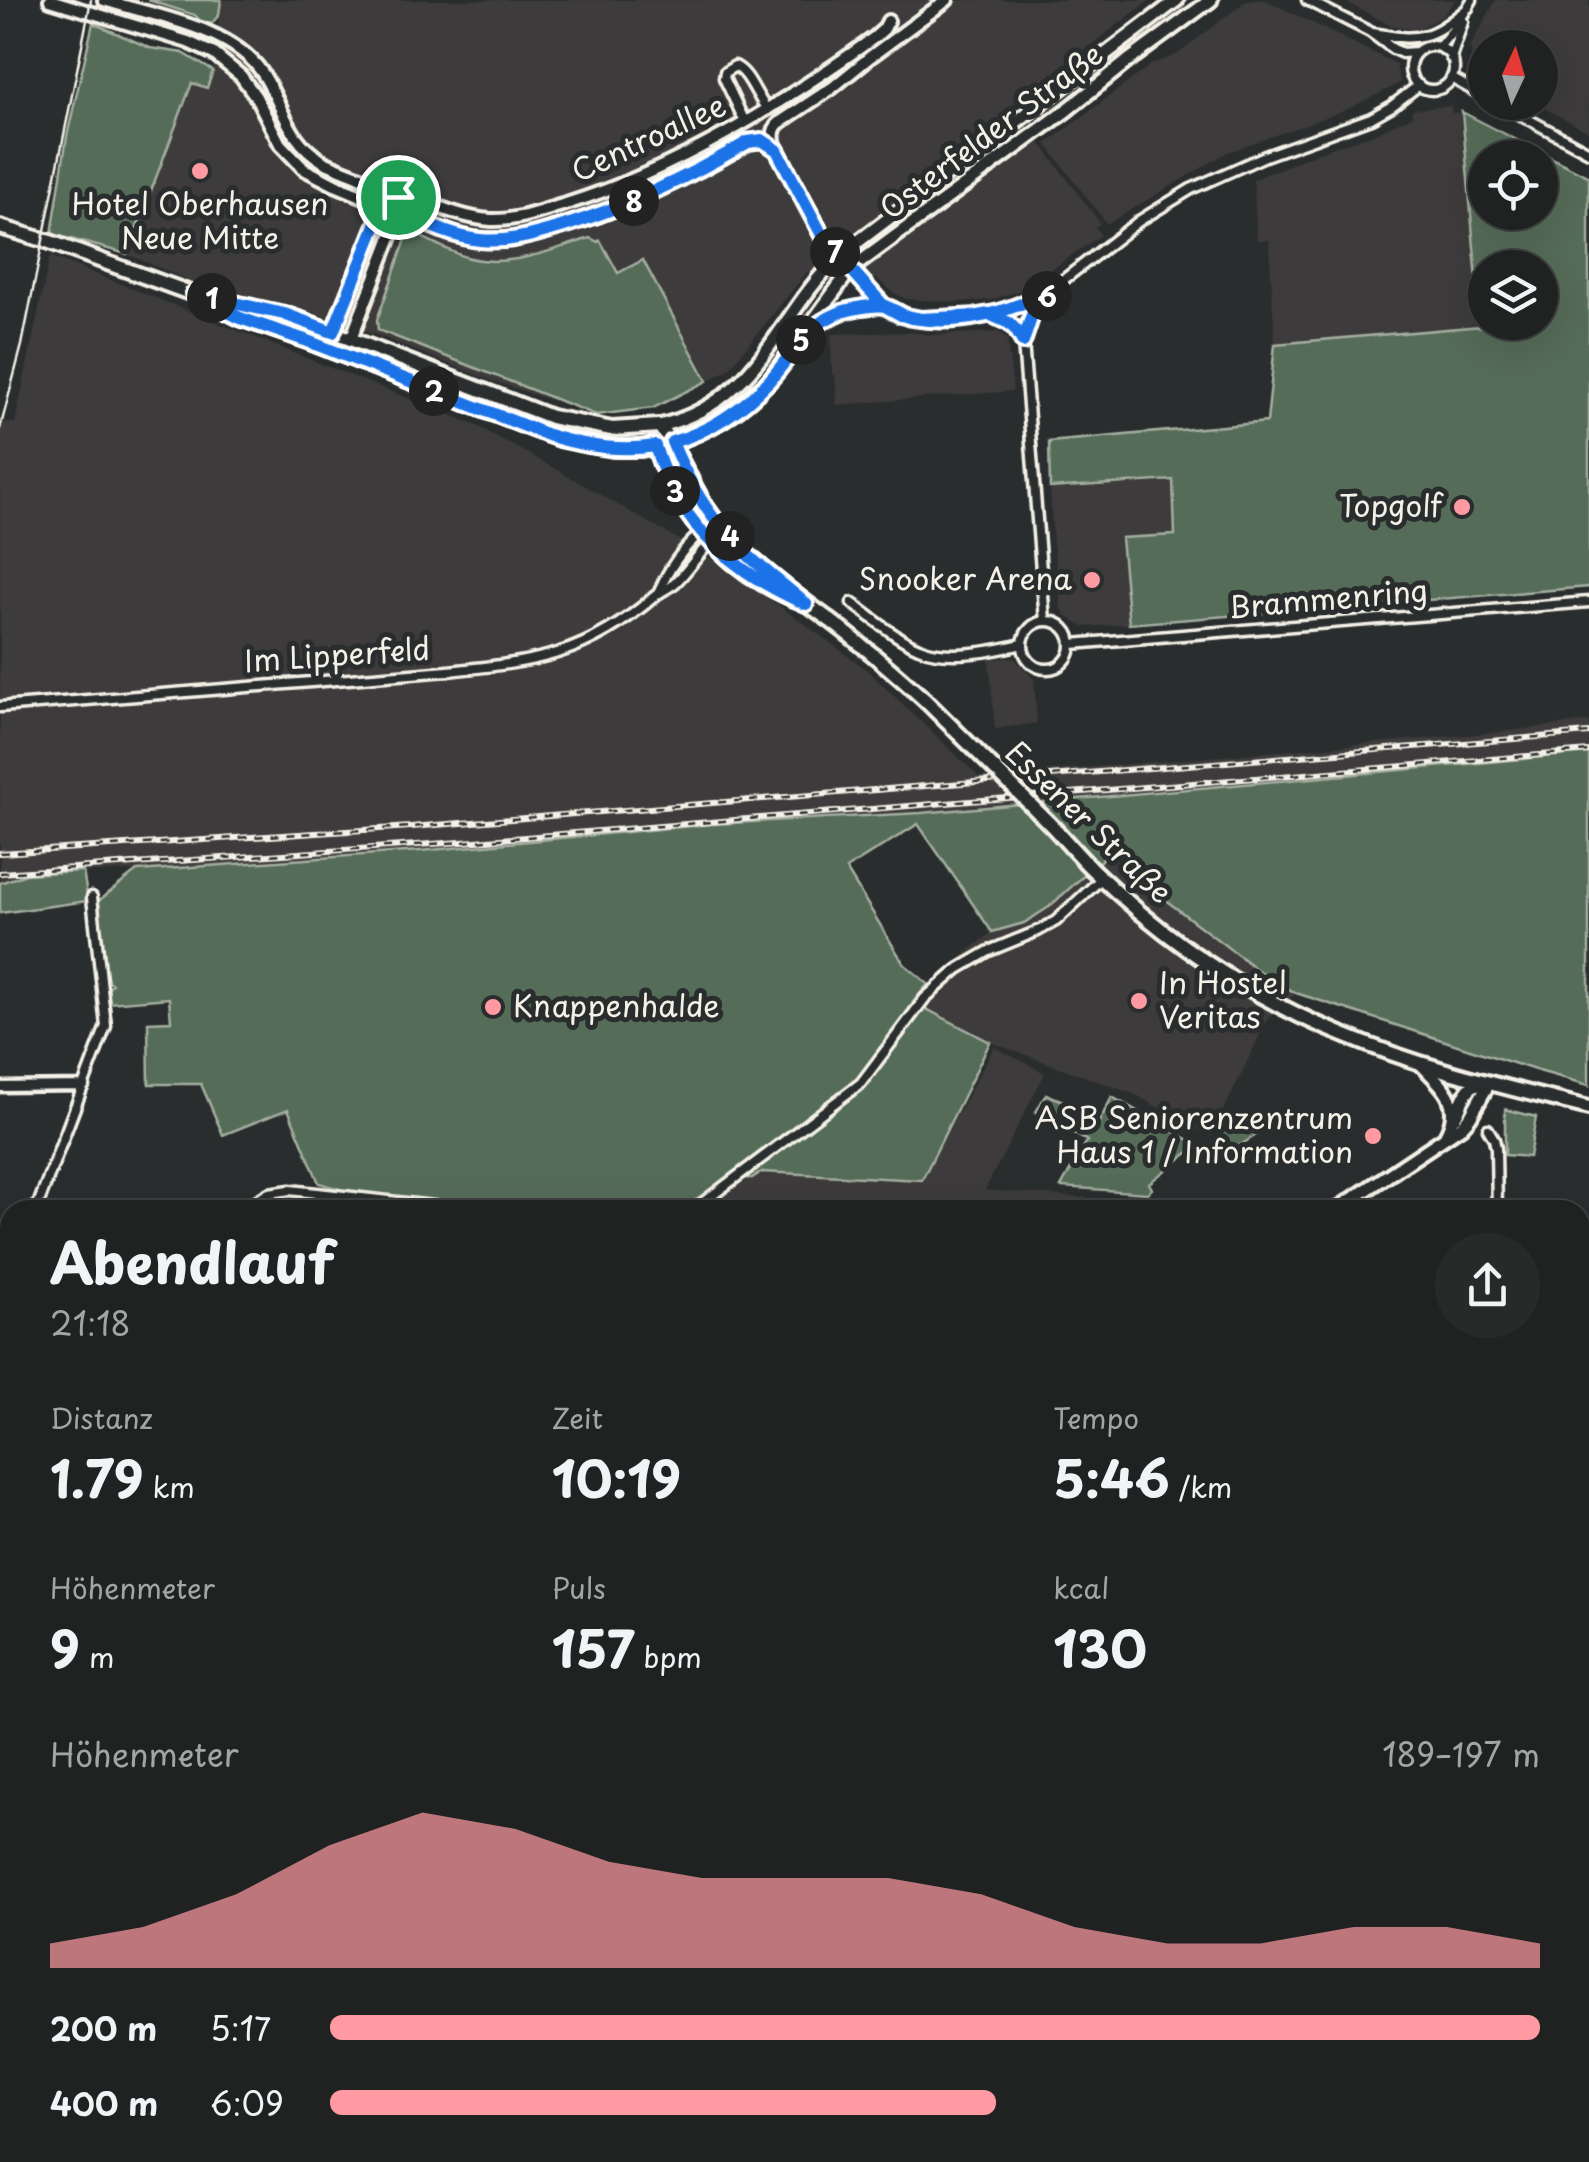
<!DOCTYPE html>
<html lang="de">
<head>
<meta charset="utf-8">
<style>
	body { margin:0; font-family:"Playpen Sans",sans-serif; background:#282a2a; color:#f1f3f6; height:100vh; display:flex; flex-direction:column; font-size:38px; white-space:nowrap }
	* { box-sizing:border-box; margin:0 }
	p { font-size:32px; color:#a2a4a5 }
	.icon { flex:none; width:55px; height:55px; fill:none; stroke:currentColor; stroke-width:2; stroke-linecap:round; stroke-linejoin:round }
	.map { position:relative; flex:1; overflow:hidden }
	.side { position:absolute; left:0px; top:1200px; width:1590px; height:962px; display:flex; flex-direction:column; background:#202222; border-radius:30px 30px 0 0; box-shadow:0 10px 40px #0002,0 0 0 2px #3d3f40 }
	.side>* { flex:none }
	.needle { width:65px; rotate:4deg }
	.controls { position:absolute; left:1468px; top:30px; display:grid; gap:20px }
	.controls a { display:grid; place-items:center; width:90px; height:90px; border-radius:50%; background:#202222; box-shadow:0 10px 40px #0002,0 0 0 2px #3d3f40; font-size:50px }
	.pin { position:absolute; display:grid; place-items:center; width:85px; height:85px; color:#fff; margin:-42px; border:5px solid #fff; border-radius:50%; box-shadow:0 2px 10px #0007 }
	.km { position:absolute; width:50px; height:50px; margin:-25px; border-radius:50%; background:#222; color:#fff; font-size:28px; line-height:50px; text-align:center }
	.round { display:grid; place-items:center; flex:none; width:105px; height:105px; border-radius:52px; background:#282a2a }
	.summary { display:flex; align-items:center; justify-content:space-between; height:170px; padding:0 50px }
	h1 { font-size:55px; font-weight:700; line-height:75px }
	.stats { display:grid; grid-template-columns:repeat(3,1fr); gap:15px; height:170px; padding:10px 50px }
	.stats div { display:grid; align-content:center }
	.stats b { font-size:50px; font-weight:700 }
	.stats small { font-size:28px; font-weight:400 }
	.stats p { font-size:28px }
	.chart { height:280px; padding:20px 50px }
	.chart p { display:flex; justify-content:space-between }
	.chart svg { width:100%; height:180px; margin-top:10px; fill:#ff9aa2; opacity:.7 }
	ul { padding:0 50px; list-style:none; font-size:32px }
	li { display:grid; grid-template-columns:160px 120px 1fr; align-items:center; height:75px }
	li i { height:25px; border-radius:12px; background:#ff9aa2 }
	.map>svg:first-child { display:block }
	.built { fill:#3e3b3a }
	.green { fill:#556c58; stroke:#a4aea0; stroke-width:2.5; fill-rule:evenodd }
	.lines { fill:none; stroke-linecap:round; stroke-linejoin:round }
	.minor-casing { stroke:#f4f1e8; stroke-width:15 }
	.tertiary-casing { stroke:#f4f1e8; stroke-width:18 }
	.secondary-casing { stroke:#f4f1e8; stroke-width:19 }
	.primary-casing { stroke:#f4f1e8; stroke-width:20 }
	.minor { stroke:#2a2d2e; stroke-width:8 }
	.tertiary { stroke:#2a2d2e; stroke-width:10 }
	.secondary { stroke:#2a2d2e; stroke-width:11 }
	.primary { stroke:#2a2d2e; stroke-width:12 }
	.tram { stroke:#f4f1e8; stroke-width:2.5 }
	.rail-casing { stroke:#f4f1e8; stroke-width:6 }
	.rail { stroke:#2a2d2e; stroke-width:2.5; stroke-dasharray:8; stroke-linecap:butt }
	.primary-bridge-casing { stroke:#f4f1e8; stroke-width:20; stroke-linecap:butt }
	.primary-bridge { stroke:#2a2d2e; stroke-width:12 }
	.route-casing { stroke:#fff; stroke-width:20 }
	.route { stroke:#1a73e8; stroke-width:12 }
	.poi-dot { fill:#ff9aa2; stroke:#2a2d2e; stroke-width:4 }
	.labels { text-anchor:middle; stroke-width:10; stroke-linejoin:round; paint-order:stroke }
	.street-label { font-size:30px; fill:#f4f1e8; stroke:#2a2d2e }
	.poi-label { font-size:30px; fill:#f4f1e8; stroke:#2a2d2e; text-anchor:end }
</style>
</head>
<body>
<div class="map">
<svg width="1589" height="2162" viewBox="0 0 1589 2162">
	<rect width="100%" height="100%" fill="#2a2d2e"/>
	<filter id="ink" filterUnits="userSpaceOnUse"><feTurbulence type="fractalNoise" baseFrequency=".01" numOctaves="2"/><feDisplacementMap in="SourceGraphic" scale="20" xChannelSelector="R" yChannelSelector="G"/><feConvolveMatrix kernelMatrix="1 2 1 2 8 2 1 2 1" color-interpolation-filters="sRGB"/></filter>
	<g filter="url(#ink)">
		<path class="built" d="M 221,0 L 1150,0 L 1012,105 L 1100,223 L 1095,227 L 1101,235 L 1022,290 L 991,300 L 955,302 L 906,299 L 893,293 L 878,279 L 815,270 L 806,273 L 728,370 L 653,410 L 596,415 L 489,380 L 379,336 L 280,304 L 213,291 L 127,254 L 193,83 L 213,71 Z
			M 1247,0 L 1266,0 L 1396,64 L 1400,83 L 1348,109 L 1228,152 L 1107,224 L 1046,144 L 1151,65 L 1178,54 Z
			M 1342,0 L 1455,0 L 1443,16 L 1422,27 L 1410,29 L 1390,25 Z
			M 1496,0 L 1589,0 L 1589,132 L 1535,103 L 1540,102 L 1540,48 L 1485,48 L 1485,75 L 1473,68 L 1470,47 Z
			M 1451,106 L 1452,113 L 1462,112 L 1482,326 L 1275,344 L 1269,240 L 1257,240 L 1253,180 L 1319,152 L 1371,135 L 1412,116 L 1412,109 Z
			M 50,256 L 475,425 L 561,472 L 714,560 L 805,624 L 867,670 L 979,777 L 1501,732 L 1589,721 L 1589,753 L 921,813 L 713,824 L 420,851 L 137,871 L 26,874 L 0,883 L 0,422 L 15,423 Z
			M 910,332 L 930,335 L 999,332 L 1007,338 L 1013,391 L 836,405 L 837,398 L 835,375 L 832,374 L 831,334 Z
			M 1173,480 L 1176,535 L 1121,539 L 1129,624 L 1084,627 L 1066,615 L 1061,607 L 1053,543 L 1050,488 Z
			M 1013,657 L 1034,679 L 1037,723 L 995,729 L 989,659 Z
			M 1112,850 L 1155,892 L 1264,975 L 1296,993 L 1267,1020 L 1211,1137 L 1136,1095 L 990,1042 L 913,1001 L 928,984 L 992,932 L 1049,907 Z
			M 994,1047 L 1045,1073 L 985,1190 L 1194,1206 L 1195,1210 L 704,1210 L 702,1204 L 733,1179 L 752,1178 L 762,1172 L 921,1180 Z
			M 1580,1826 L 1589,1827 L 1589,1892 L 1580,1911 Z
			M 1052,2153 L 1126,2162 L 946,2162 L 946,2153 Z"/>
		<path class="green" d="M 148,0 L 221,0 L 219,15 L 212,23 L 203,24 L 195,15 Z
			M 93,23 L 150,48 L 183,53 L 213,71 L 207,88 L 192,83 L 127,254 L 52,234 L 67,136 Z
			M 1462,112 L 1589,177 L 1589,587 L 1129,624 L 1121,538 L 1175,535 L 1173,480 L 1050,488 L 1049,442 L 1267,422 L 1275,344 L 1481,326 ZM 1485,158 L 1540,158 L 1540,212 L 1485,212 ZM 1485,268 L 1540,268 L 1540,322 L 1485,322 Z
			M 733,134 L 738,142 L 627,198 L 623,189 Z
			M 409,231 C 426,239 443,248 460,255 C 503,271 549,251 590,238 L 598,242 L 600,240 L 618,273 L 643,260 L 707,381 L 653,408 L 596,415 L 378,330 L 377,320 Z
			M 348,343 L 533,415 L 635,432 L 635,444 L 621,444 L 571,437 L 354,354 Z
			M 1589,753 L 1589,1085 L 1535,1070 L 1296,993 L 1264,975 L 1155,892 L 1112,850 L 1049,907 L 1024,923 L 992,932 L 918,824 L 846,869 L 904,964 L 928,984 L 913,1002 L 990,1042 L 922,1180 L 762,1172 L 752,1178 L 733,1179 L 691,1210 L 470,1210 L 377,1200 L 319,1183 L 288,1109 L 223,1135 L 201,1084 L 149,1084 L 148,1022 L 171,1021 L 169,998 L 109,1003 L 107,990 L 112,984 L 106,980 L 97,902 L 137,871 L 420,851 L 713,824 L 921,813 Z
			M 83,871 L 88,901 L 0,913 L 0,883 L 26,874 Z
			M 1046,1094 L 1068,1103 L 1067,1108 L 1099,1122 L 1112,1097 L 1198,1145 L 1149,1183 L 1152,1189 L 1147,1193 L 1061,1187 L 1087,1141 L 1036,1112 Z
			M 1505,1109 L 1536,1117 L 1529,1157 L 1505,1155 Z
			M 1238,1125 L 1264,1130 L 1222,1157 L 1215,1142 L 1227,1127 Z
			M 1580,1626 L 1589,1634 L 1589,1701 L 1585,1701 L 1581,1696 L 1584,1677 L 1580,1677 Z
			M 0,1962 L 10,1964 L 10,2011 L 0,2009 Z"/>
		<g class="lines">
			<defs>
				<path id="minor" d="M 1307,0 L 1370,32 L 1393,49 L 1402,53 L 1417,52
					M 1372,33 C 1421,42 1430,39 1468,8
					M1410 68a22 22 0 1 1 44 0a22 22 0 1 1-44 0Z
					M 1439,47 L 1457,25 L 1472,0
					M 1451,58 L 1463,22
					M 1451,78 L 1485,97
					M 1496,102 L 1589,152
					M 745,122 L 724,78 L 725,72 L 735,66 C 750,73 756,97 768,110
					M 851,269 L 883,305 L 910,318 L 933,319 L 978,317 L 1019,306 L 1053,288 L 1139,221 L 1191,189 L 1265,156 L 1371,118 L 1392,106 L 1419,85
					M 989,314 C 1004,320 1016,326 1023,342
					M 808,330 L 842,311 L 883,305
					M 659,592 C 667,570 684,547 702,532
					M 852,603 C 873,618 895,638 919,648 C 946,660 994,651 1022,644
					M1023 645a24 24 0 1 1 48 0a24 24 0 1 1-48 0Z
					M 1045,621 L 1023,342 L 1032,315 L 1049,294
					M 1072,644 L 1589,602
					M 0,707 L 448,671 C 536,662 586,656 655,596 C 661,591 669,588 675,583 C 688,571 697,555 711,542
					M 0,1087 L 84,1086
					M 1488,1129 L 1494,1139 L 1496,1148 L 1497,1210
					M 36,1210 L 106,1026 L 92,897
					M 241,1210 L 269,1193 L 290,1190 L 469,1210
					M 693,1210 L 861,1083 L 925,998 L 958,969 L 989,951 L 1038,931 L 1056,921 L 1102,878
					M 0,1231 L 10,1237
					M 1580,1257 L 1589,1260
					M 1580,1382 L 1589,1385
					M 1580,1469 L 1589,1472
					M 0,1484 L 10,1467
					M 1580,1532 L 1589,1535
					M 1580,1778 L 1589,1780
					M 0,1810 L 10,1812
					M 0,1830 L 10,1831
					M 1580,1953 L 1589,1958
					M 1580,2054 L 1589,2056
					M 1580,2113 L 1589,2086
					M 104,2162 L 106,2152
					M 524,2162 L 527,2152
					M 1307,2162 L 1309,2152
					M 1493,2162 L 1494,2152"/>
				<path id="tertiary" d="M 50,0 L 188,42 L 214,54 L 241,76 L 256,97 L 280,144 L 304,169 L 335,185 L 412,217 L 456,235 L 474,239 L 512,240 L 600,215 L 627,204 L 748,141 L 765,141 L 777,150
					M 104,0 C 154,16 233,27 263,74 C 285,109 286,139 324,162 C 348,173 372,181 396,190 C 426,201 458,218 491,220 C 517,221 541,211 566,204 C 678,169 780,105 875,37 L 884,29 L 888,21
					M 839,256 L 825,239 L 777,150 C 773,140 771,131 779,123 L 832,88 L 870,57 L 947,0
					M 333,332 L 384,205 L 391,199 L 408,197
					M 351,339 L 396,224 L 400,207
					M 0,2106 L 10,2108
					M 1580,2134 L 1589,2135
					M 281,2152 L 343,2162
					M 799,2162 L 820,2152"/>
				<path id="secondary" d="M 659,426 C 760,402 774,319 839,256 L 1177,0
					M 672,442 L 687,437 L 720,421 L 768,382 L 851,269 L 1067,110 L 1128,61 L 1211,0
					M 1420,1063 C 1442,1086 1464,1102 1446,1135
					M 1455,1117 C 1464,1102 1464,1083 1485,1083
					M 1336,1210 L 1462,1126 L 1470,1117 L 1489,1083
					M 1178,2152 L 1180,2162"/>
				<path id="primary" d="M 0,227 L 50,242 L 193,294 L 241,318 L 305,340 L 560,439 L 613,449 L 641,449 L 672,442
					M 209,297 L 304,321 L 551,417 L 612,429 L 659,426
					M 659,426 C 683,456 694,495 719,525 C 749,563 792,592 831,621 C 864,646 895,673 926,701
					M 656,443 C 657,456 663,468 669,480 C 695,533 737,575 792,598
					M 1048,822 C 1064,838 1078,856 1095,872 C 1166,940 1250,997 1341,1034 C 1421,1068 1505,1087 1589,1108"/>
			</defs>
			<use href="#minor" class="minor-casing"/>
			<use href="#tertiary" class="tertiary-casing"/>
			<use href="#secondary" class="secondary-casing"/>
			<use href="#primary" class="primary-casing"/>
			<use href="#minor" class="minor"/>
			<use href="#tertiary" class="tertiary"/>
			<use href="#secondary" class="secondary"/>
			<use href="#primary" class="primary"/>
			<path class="tram" d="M 0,429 L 22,345 L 91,0"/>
			<defs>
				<path id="rail" d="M 0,853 L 411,827 L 1589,733
					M 0,873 L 476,841 L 1589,751"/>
			</defs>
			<use href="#rail" class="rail-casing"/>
			<use href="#rail" class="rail"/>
			<defs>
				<path id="primary-bridge" d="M 926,701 L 1048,822"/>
			</defs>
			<use href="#primary-bridge" class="primary-bridge-casing"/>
			<use href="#primary-bridge" class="primary-bridge"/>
		</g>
	</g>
	<g class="lines" filter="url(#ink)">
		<defs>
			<path id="route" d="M 398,197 L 386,201 L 384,205 L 333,332 L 284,314 L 193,294 L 240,318 L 305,340 L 548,435 C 583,446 618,452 655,446 C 678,524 735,574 806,604 C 777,579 743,555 718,524 C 699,500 684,471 672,442 C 709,432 743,409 769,381 C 795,353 800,329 839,313 C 848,309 875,304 884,306 C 894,308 901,316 912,318 C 960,326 1012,313 1052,288 L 1032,315 L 1023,342 L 1016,330 L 1009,323 L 989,314 L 978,316 L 921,319 L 901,315 L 883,305 L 824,239 L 777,150 L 762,140 L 748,142 C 690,176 628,206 564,226 C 537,234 510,243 480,240 C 452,237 425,223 400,212 L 398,197"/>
		</defs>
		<use href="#route" class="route-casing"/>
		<use href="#route" class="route"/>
	</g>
	<g class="poi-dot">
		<circle cx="200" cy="171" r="10"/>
		<circle cx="1462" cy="507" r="10"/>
		<circle cx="1092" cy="580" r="10"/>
		<circle cx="1139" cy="1001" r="10"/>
		<circle cx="493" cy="1007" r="10"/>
		<circle cx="1373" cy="1136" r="10"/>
	</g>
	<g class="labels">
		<g class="street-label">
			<text transform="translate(992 132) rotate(-37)" y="10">Osterfelder Straße</text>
			<text transform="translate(649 139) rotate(-25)" y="10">Centroallee</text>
			<text transform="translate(1328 600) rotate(-5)" y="10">Brammenring</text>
			<text transform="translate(337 656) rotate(-4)" y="10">Im Lipperfeld</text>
			<text transform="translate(1088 823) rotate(44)" y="10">Essener Straße</text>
		</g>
		<g class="poi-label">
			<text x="200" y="215" text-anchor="middle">Hotel Oberhausen<tspan x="200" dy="34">Neue Mitte</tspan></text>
			<text x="1442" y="517">Topgolf</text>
			<text x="1072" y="590">Snooker Arena</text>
			<text x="1159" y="994" text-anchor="start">In Hostel<tspan x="1159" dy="34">Veritas</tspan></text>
			<text x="513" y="1017" text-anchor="start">Knappenhalde</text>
			<text x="1353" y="1129">ASB Seniorenzentrum<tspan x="1353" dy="34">Haus 1 / Information</tspan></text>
		</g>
	</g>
</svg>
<div class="controls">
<a><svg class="needle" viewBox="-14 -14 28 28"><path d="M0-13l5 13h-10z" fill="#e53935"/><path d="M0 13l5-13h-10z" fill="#a2a4a5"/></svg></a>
<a><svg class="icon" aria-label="locate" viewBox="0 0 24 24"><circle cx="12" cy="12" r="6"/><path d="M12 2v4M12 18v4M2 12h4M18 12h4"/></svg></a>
<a><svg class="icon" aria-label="layers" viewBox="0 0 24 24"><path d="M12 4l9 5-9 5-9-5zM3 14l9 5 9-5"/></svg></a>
</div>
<div class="pin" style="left:398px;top:197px;background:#1e9e55"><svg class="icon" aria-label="arrive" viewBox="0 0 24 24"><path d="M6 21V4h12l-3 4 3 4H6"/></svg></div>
<b class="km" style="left:212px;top:298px">1</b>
<b class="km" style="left:434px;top:391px">2</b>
<b class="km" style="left:675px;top:491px">3</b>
<b class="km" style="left:730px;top:536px">4</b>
<b class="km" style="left:801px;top:340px">5</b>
<b class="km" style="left:1047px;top:296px">6</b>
<b class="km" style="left:835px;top:252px">7</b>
<b class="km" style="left:634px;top:201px">8</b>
<section class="side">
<div class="summary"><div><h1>Abendlauf</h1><p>21:18</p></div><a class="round"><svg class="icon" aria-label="share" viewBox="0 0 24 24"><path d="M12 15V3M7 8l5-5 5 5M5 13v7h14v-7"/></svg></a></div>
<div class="stats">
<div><p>Distanz</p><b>1.79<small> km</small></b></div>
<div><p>Zeit</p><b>10:19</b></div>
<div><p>Tempo</p><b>5:46<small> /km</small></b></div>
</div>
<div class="stats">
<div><p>Höhenmeter</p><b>9<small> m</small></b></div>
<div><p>Puls</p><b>157<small> bpm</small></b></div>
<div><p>kcal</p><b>130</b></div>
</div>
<div class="chart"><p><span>Höhenmeter</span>189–197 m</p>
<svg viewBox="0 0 160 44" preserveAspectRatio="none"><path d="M0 44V38L10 34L20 26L30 14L40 6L50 10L60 18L70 22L80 22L90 22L100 26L110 34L120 38L130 38L140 34L150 34L160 38V44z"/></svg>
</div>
<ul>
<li><b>200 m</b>5:17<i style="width:100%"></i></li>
<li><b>400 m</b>6:09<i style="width:55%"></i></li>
</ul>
</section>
</div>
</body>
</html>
